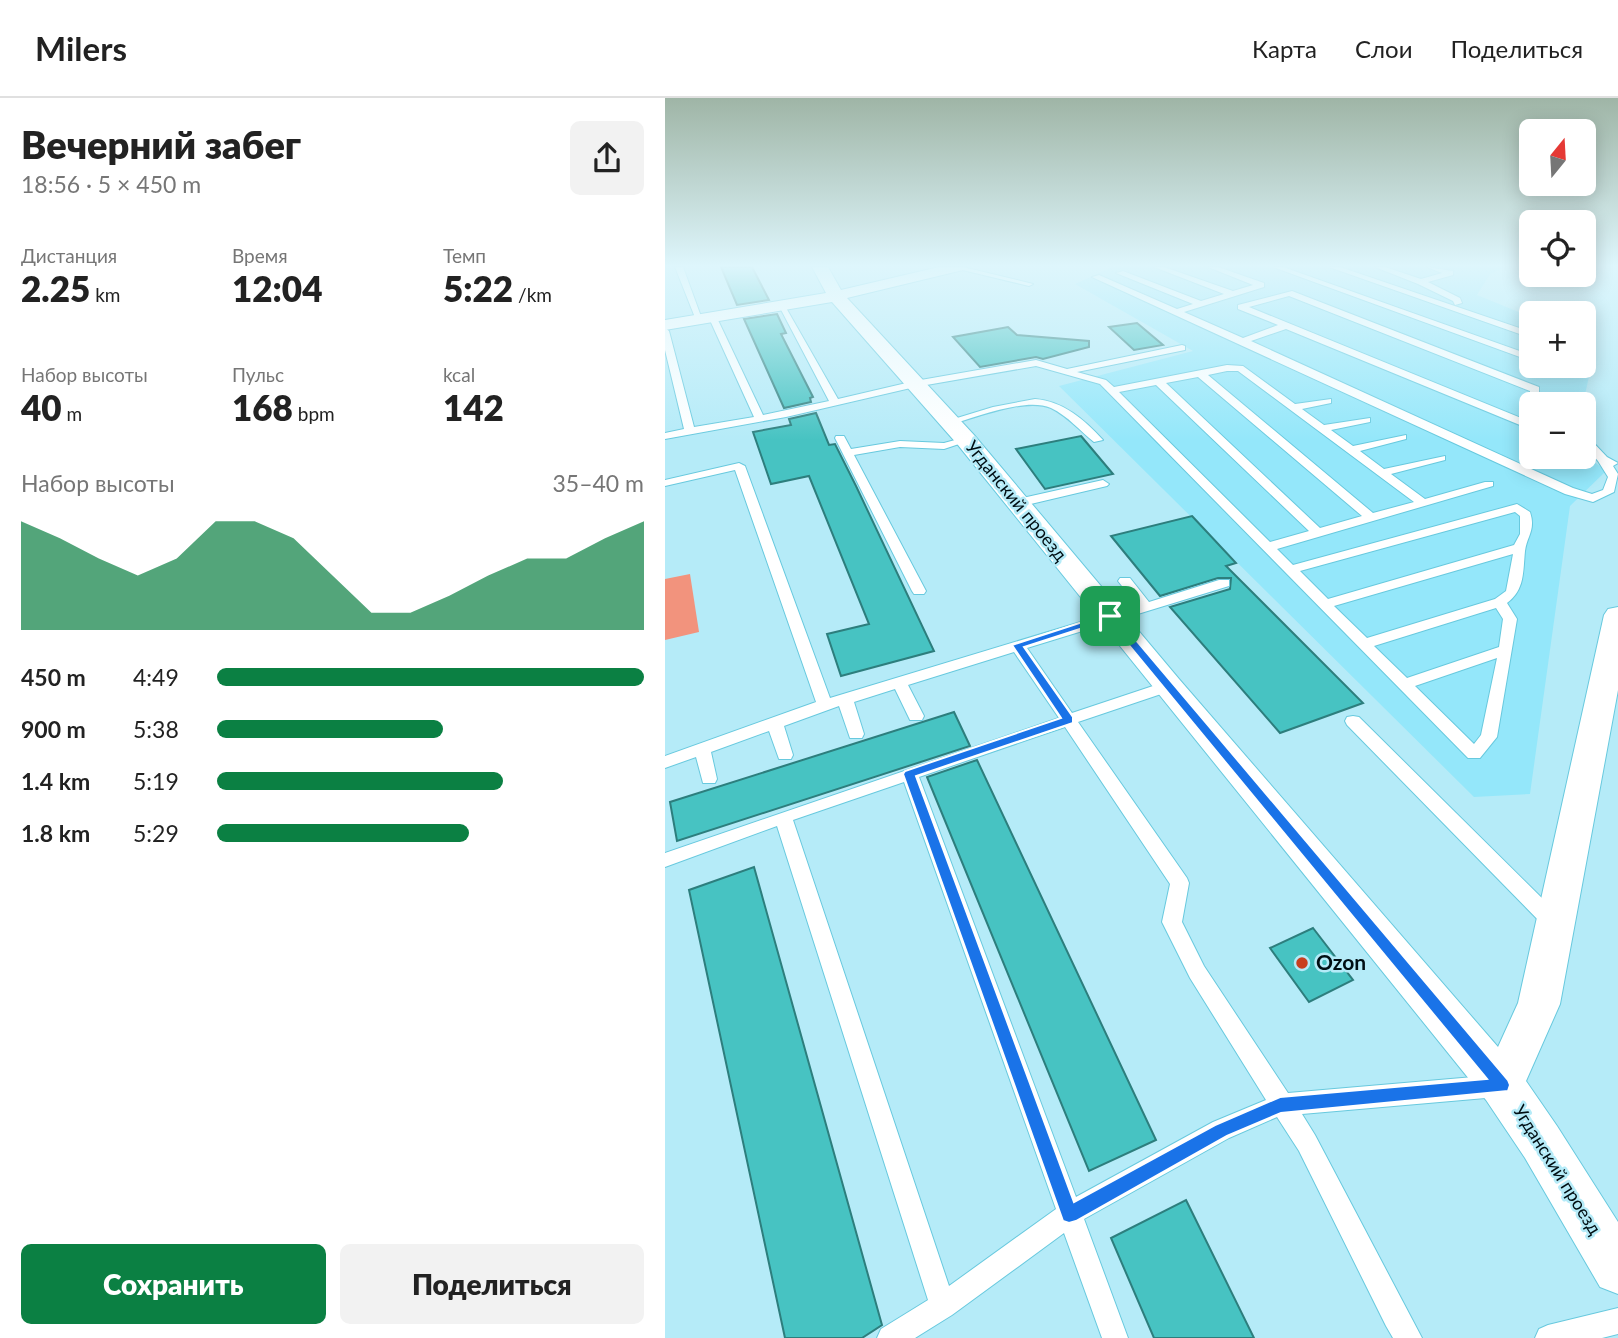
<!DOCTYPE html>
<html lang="ru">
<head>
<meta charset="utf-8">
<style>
	body { margin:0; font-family:Lato,sans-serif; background:#f2f2f2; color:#222; height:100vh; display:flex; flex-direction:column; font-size:26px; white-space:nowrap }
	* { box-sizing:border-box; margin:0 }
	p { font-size:23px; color:#767676 }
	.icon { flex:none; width:38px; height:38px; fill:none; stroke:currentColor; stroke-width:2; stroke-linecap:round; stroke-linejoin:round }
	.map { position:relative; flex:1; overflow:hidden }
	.details { display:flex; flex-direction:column; background:#fff; width:665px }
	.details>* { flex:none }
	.needle { width:46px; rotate:18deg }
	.fabs { position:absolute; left:854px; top:21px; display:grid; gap:14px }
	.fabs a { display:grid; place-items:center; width:77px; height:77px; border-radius:10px; background:#fff; box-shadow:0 4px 18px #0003; font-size:35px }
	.pin { position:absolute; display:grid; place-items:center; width:60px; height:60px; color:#fff; margin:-30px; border-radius:14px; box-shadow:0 4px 10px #0006 }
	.round { display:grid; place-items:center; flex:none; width:74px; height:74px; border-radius:10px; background:#f2f2f2 }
	.overview { display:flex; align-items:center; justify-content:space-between; height:119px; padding:0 21px }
	h1 { font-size:38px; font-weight:800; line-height:52px }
	.stats { display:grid; grid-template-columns:repeat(3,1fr); gap:10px; height:119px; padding:7px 21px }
	.stats div { display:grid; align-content:center }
	.stats b { font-size:35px; font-weight:800 }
	.stats small { font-size:19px; font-weight:400 }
	.stats p { font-size:19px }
	.chart { height:196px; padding:14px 21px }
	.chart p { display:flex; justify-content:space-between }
	.chart svg { width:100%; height:126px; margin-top:7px; fill:#0b8043; opacity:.7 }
	.cta { display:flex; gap:14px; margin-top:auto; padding:14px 21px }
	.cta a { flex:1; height:80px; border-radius:10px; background:#0b8043; color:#fff; font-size:28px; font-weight:800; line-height:80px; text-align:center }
	.cta a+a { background:#f2f2f2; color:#222 }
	ul { padding:0 21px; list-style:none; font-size:23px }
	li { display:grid; grid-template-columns:112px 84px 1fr; align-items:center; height:52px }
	li i { height:18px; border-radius:9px; background:#0b8043 }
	header { display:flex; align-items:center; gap:42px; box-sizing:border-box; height:98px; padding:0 35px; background:#fff; border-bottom:2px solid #e0e0e0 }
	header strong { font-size:33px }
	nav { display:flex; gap:38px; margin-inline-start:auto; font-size:24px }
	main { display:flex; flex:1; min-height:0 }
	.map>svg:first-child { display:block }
	.built { fill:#94e7fa }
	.green { fill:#f2937d }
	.building { fill:#47c3c2; stroke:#2d7e7d; stroke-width:2 }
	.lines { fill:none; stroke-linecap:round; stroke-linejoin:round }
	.lane-casing { stroke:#68c9de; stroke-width:2 }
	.street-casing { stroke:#68c9de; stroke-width:2 }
	.lane { fill:#fff; fill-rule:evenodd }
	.street { fill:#fff; fill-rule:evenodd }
	.route { fill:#1a73e8; stroke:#fff; stroke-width:2; fill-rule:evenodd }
	.poi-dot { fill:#c93f1f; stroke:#b5ebf8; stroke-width:2.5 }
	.labels { text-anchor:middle; stroke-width:5; stroke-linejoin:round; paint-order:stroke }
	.street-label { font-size:18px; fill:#000e13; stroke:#b5ebf8 }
	.near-poi-label { font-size:21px; font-weight:bold; fill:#000e13; stroke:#b5ebf8; text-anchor:start }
</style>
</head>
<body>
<header>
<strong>Milers</strong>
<nav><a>Карта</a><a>Слои</a><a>Поделиться</a></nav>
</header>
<main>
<section class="details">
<div class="overview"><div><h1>Вечерний забег</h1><p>18:56 · 5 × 450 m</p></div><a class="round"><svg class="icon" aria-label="share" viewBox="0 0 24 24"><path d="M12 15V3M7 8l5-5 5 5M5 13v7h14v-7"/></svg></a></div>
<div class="stats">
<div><p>Дистанция</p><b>2.25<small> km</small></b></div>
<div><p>Время</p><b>12:04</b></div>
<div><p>Темп</p><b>5:22<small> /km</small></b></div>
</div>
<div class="stats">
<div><p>Набор высоты</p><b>40<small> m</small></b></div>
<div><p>Пульс</p><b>168<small> bpm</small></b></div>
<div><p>kcal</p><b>142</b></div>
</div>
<div class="chart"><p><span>Набор высоты</span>35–40 m</p>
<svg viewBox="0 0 160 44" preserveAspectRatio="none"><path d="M0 44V6L10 12L20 19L30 25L40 19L50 6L60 6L70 12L80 25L90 38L100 38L110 32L120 25L130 19L140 19L150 12L160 6V44z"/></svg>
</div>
<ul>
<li><b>450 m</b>4:49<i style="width:100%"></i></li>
<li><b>900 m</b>5:38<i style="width:53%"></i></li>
<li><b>1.4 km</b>5:19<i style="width:67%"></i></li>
<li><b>1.8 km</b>5:29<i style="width:59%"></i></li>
</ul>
<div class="cta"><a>Сохранить</a><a>Поделиться</a></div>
</section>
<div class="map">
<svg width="953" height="1240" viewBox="0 0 953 1240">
	<rect width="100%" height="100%" fill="#b5ebf8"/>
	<path class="built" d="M 447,169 L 841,169 L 825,176 L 812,197 L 866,219 L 866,268 L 919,268 L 919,241 L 931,246 L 918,306 L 866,306 L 866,359 L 919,359 L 919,356 L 941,373 L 905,408 L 865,696 L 809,699 L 394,288 L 528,253 L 410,186 Z"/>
	<path class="green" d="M 25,476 L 34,534 L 0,542 L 0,481 Z"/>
	<path class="building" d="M 56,169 L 87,169 L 104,202 L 72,207 Z
		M 112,216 L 121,235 L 116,236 L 148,299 L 145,300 L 146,304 L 119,310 L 79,221 Z
		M 472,225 L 498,247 L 469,252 L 444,229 Z
		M 343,229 L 352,237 L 424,243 L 424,249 L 378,261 L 371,259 L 315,269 L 288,239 Z
		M 151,315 L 164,347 L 170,346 L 191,388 L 269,553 L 176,578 L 162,536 L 204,526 L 144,378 L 106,386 L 88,334 L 126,327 L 124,321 Z
		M 416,338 L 448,376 L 380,391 L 351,351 Z
		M 527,418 L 571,465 L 561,468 L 698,605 L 615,635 L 505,509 L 565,491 L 566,480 L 553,480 L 495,498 L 446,438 Z
		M 289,614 L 305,648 L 12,743 L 5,704 Z
		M 312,662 L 491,1042 L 424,1073 L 262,679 Z
		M 89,769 L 217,1227 L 197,1240 L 120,1240 L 24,792 Z
		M 648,830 L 688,882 L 644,904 L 605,850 Z
		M 521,1102 L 589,1240 L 489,1240 L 446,1140 Z"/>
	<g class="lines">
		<defs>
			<path id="lane" d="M 10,169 L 18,169 L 38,224 L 31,222 Z
				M 285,169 L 298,169 L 368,186 L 364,188 Z
				M 489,169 L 499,169 L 568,193 L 588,187 L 543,169 L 553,169 L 599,185 L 599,189 L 519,214 L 578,240 L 613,227 L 573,211 L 573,207 L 627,193 L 874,289 L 874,306 L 865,308 L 865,293 L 624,198 L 584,209 L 866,324 L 866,331 L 862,330 L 621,231 L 586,243 L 908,390 L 927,396 L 938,392 L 943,379 L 933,363 L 919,347 L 919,338 L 923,339 L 942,359 L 953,365 L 948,368 L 953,376 L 949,394 L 928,404 L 900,396 L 427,179 L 434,177 L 512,211 L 528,206 L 451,175 L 458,173 L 536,203 L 559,196 Z
				M 608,169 L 618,169 L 866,257 L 866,263 Z
				M 664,169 L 675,169 L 866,234 L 866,240 Z
				M 710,169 L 720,169 L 756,181 L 777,175 L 762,169 L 788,173 L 788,177 L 763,184 L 795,200 L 797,205 L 790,207 L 788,203 L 753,186 Z
				M 113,206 L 120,208 L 173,301 L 250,283 L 371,262 L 402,271 L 517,247 L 520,248 L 520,252 L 412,274 L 441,282 L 449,289 L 562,267 L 578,268 L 630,306 L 666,301 L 666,305 L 637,311 L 659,327 L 705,320 L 705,324 L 666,332 L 688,348 L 741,337 L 741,341 L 695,353 L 719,371 L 780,358 L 780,362 L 726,376 L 760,401 L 820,384 L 828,384 L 828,388 L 612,451 L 628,467 L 852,406 L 865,414 C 871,432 862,438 860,453 C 858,473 860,492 842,505 L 852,521 L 832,639 L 815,660 L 803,660 L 435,286 L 371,268 L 250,289 L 121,319 L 0,341 L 0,335 L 19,331 L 0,252 L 0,230 L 4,233 L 29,329 L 89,319 L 44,220 L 48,217 L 52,220 L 98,317 L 164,303 ZM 562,273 L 573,273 L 749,404 L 708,415 L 543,277 ZM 533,279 L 697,418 L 655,430 L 501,285 ZM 491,287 L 644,433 L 605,444 L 454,294 ZM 850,414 L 855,418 L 855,436 L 849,447 L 663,501 L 635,473 ZM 848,456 L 841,493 L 830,501 L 702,540 L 669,508 ZM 831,510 L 838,521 L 834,549 L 742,580 L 709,548 ZM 832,560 L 816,637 L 809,646 L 750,588 Z
				M 883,268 L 895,268 L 890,271 Z
				M 370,301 C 398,303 420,322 438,342 L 429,344 C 415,333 403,318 386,310 C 360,299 310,320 284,327 L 279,324 L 328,309 Z
				M 171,338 L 179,338 L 186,351 L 235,343 L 279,345 L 301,339 L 306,342 L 279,351 L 235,349 L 189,357 L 261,493 L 259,496 L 249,496 L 247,493 L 170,340 Z
				M 74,365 L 80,368 L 165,600 L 472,507 L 453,483 L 455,480 L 465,480 L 484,504 L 554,482 L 564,482 L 564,488 L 362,550 L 407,615 L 503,583 L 511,588 L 508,592 L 413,624 L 522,780 L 524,785 L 517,824 L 539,868 L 623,995 L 832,977 L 840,980 L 843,988 L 840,996 L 832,999 L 637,1016 L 650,1037 L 757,1240 L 728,1240 L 721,1228 L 634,1053 L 612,1019 L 564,1040 L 419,1121 L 463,1240 L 437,1240 L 399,1135 L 287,1217 L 250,1240 L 212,1240 L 216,1231 L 263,1202 L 112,728 L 0,769 L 0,755 L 394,620 L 349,554 L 243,587 L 259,618 L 257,622 L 245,622 L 230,591 L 189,604 L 199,636 L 197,640 L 185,640 L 174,608 L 119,628 L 128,657 L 126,661 L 114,661 L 104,633 L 46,654 L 52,681 L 50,685 L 38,685 L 31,659 L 0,670 L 0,658 L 151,604 L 70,372 L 0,388 L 0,382 ZM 400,629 L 505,786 L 497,824 L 525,880 L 601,1002 L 548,1024 L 411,1099 L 254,679 ZM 239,684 L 391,1111 L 284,1188 L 128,722 Z
				M 438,382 L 444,386 L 442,388 L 353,409 L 347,405 L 353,401 Z
				M 688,618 L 694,619 L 895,818 L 898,824 L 895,830 L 888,832 L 881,830 L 682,627 L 680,623 L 682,619 Z
				M 953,1210 L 953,1236 L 937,1240 L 870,1240 L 874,1231 L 883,1227 Z"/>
			<path id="street" d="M 147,169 L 163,169 L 176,192 L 274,169 L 300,169 L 298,172 L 182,200 L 309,337 L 514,581 L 833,949 L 853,905 L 939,517 L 943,511 L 953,509 L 953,592 L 895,906 L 861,983 L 892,1028 L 953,1124 L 953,1196 L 935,1189 L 860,1060 L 821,1002 L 293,347 L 167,204 L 0,232 L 0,222 L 161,195 Z"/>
		</defs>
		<use href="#lane" class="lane-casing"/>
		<use href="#street" class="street-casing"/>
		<use href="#lane" class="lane"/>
		<use href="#street" class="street"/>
	</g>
	<linearGradient id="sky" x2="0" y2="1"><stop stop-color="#9fb5a6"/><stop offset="0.49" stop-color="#def6fc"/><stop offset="1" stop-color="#def6fc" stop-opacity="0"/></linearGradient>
	<rect width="953" height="342" fill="url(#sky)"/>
	<path class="route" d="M 442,516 L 449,516 L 843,982 L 845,987 L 843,993 L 616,1015 L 562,1038 L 411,1123 L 404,1125 L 398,1123 L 238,676 L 240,673 L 396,620 L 347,547 ZM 443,522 L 822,981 L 615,999 L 550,1027 L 409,1104 L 251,678 L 408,625 L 408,619 L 359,549 Z"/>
	<circle class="poi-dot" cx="637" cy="865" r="7"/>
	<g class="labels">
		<g class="street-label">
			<text transform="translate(351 403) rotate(51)" y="6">Угданский проезд</text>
			<text transform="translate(892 1072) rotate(58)" y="6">Угданский проезд</text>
		</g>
		<g class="near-poi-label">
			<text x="651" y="872">Ozon</text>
		</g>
	</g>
</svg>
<div class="fabs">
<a><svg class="needle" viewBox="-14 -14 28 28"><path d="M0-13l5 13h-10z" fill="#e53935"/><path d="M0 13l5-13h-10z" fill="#767676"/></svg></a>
<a><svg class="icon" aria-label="locate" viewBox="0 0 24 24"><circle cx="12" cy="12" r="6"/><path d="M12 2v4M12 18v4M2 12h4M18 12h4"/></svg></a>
<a>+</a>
<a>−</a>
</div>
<div class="pin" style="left:445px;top:518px;background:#1e9e55"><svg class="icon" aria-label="arrive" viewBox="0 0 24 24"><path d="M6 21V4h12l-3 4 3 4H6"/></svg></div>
</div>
</main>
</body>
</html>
